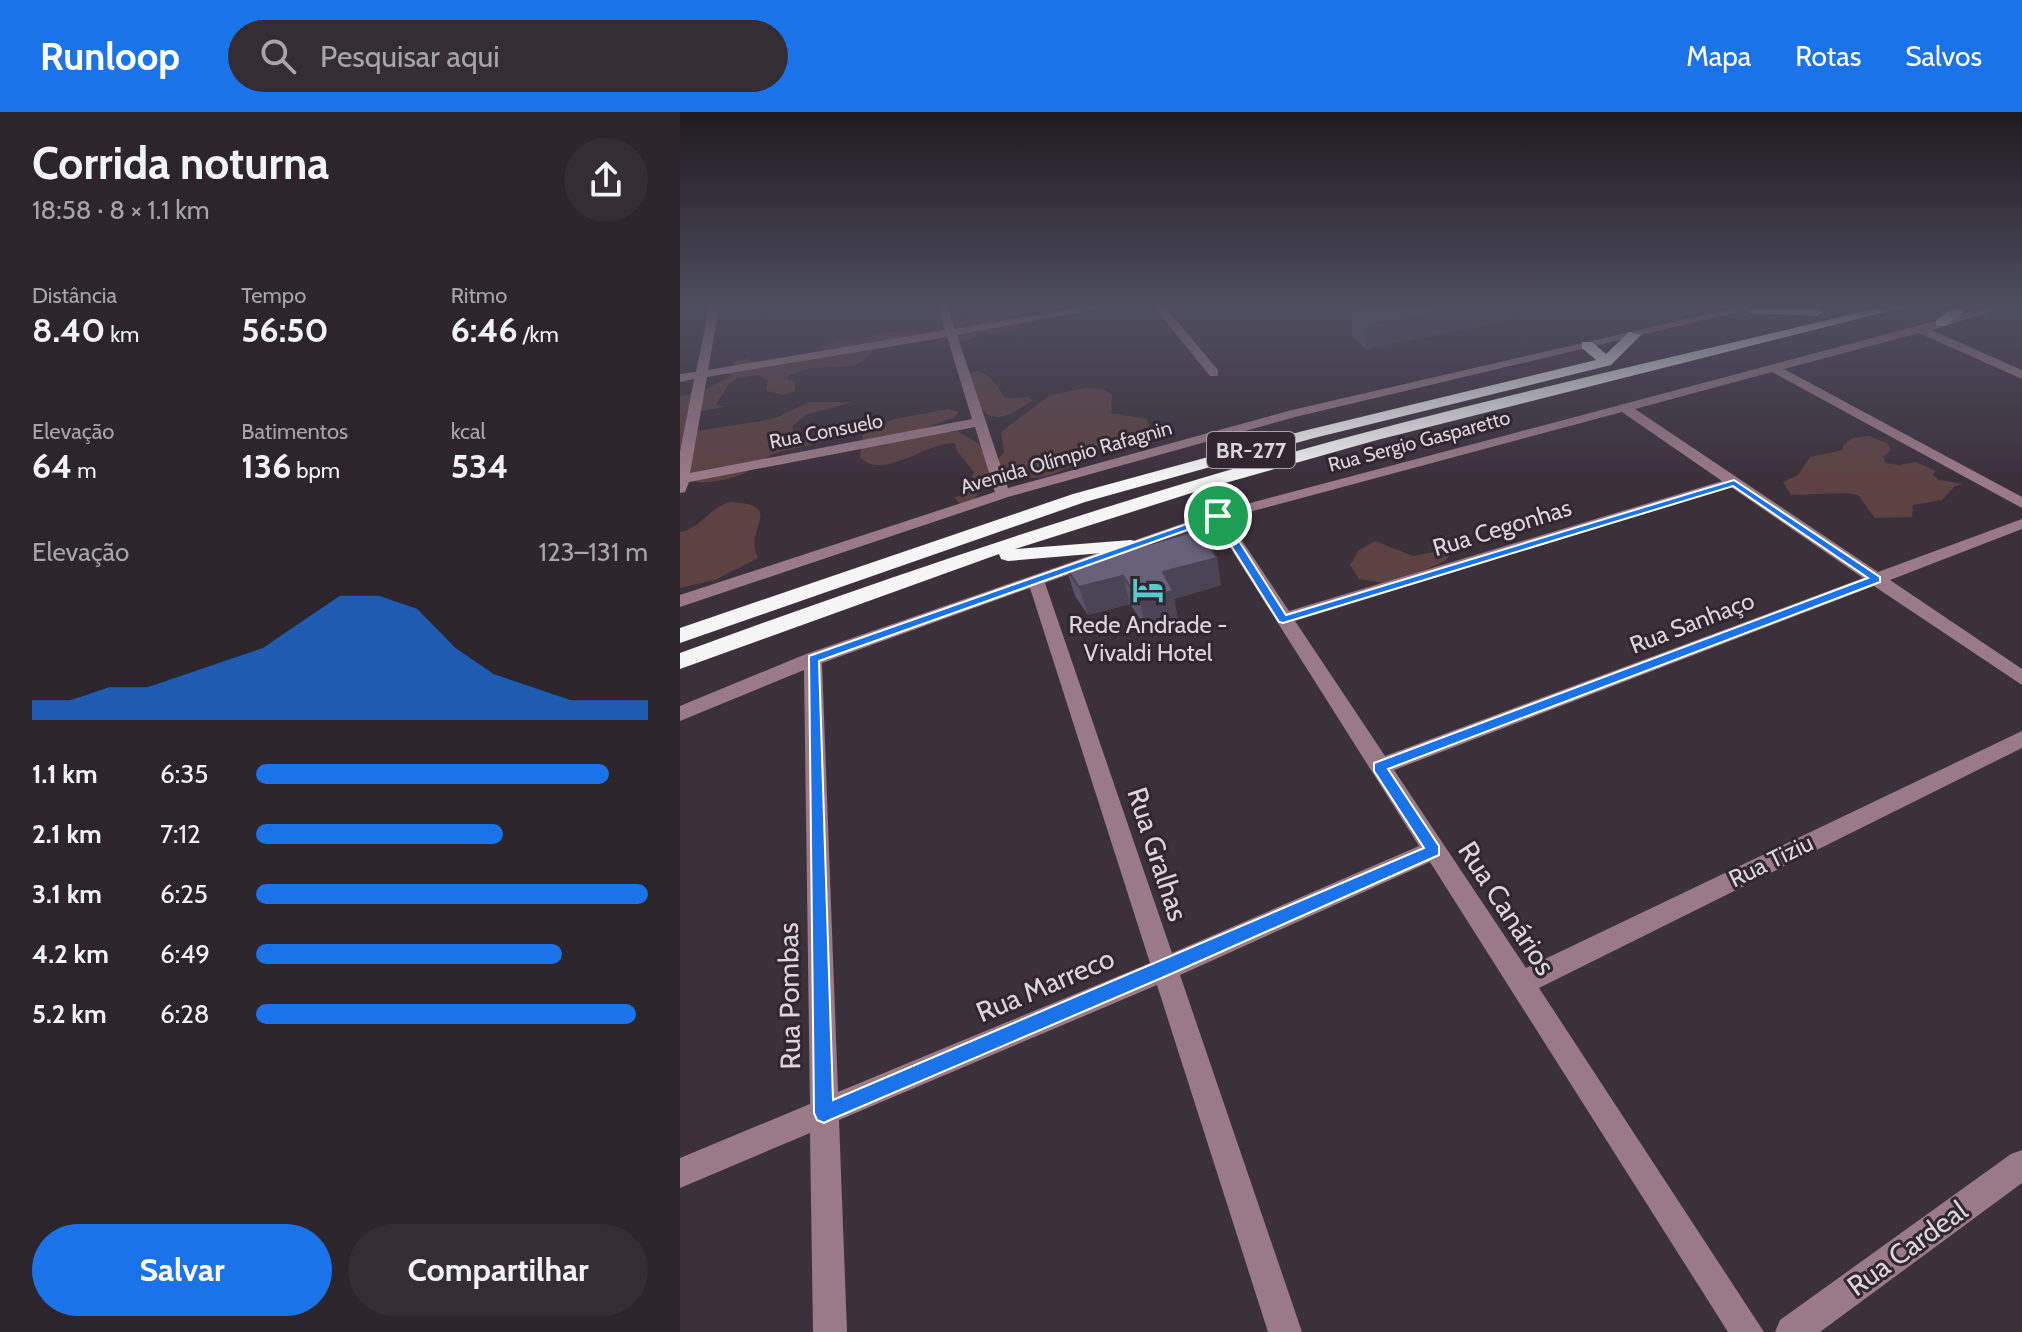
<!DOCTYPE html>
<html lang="pt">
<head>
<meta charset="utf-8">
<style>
	body { margin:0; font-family:Cabin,sans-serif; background:#342d34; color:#f1f3f6; height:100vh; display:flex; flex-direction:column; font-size:30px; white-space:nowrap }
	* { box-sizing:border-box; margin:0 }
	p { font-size:26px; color:#a6a5a9 }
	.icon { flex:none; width:44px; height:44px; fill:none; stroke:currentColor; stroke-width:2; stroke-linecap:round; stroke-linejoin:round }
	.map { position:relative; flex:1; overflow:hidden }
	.drawer { display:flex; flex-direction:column; background:#2c252c; width:680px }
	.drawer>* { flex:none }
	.pin { position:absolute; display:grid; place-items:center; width:68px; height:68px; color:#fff; margin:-34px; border:4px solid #fff; border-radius:50%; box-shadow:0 2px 8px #0007 }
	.round { display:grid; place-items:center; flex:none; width:84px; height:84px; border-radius:42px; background:#342d34 }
	.overview { display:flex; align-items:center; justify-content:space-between; height:136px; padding:0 32px }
	h1 { font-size:44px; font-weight:700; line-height:60px }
	.metrics { display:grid; grid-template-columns:repeat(3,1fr); gap:12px; height:136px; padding:8px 32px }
	.metrics div { display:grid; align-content:center }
	.metrics b { font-size:34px; font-weight:700 }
	.metrics small { font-size:22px; font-weight:400 }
	.metrics p { font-size:22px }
	.chart { height:224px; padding:16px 32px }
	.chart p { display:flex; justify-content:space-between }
	.chart svg { width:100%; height:144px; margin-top:8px; fill:#1a73e8; opacity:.7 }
	.primary-button { display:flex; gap:16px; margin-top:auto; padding:16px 32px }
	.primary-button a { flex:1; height:92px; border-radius:48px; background:#1a73e8; color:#fff; font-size:32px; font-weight:700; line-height:92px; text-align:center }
	.primary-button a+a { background:#342d34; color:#f1f3f6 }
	ul { padding:0 32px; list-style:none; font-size:26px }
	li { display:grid; grid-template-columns:128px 96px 1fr; align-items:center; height:60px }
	li i { height:20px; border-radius:10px; background:#1a73e8 }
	header { display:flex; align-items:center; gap:48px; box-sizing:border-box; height:112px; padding:0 40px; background:#1a73e8; color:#fff }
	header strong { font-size:38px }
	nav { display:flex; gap:44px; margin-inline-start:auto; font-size:28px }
	.search { width:560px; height:72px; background:#342d34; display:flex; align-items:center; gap:20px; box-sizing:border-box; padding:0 28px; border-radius:44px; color:#a6a5a9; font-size:30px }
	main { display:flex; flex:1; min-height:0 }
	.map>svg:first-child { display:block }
	.green { fill:#5d4242 }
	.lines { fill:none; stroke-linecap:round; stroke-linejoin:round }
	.minor { fill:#9b7a88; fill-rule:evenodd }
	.highway { fill:#f5f5f5; fill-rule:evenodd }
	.wall { fill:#5a5369 }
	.shaded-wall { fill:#4a4455 }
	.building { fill:#69617a; stroke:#4a4455; stroke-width:2 }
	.route { fill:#1a73e8; stroke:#fff; stroke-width:2; fill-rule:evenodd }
	.labels { text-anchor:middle; stroke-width:6; stroke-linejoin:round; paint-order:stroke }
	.far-street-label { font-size:20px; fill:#dcd6dc; stroke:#302731 }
	.shield { fill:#302731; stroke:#a8a2a9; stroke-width:2 }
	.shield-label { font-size:22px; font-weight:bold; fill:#dcd6dc }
	.street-label { font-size:24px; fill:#dcd6dc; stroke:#302731 }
	.poi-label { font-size:24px; fill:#dcd6dc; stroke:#302731 }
	.near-street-label { font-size:28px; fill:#dcd6dc; stroke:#302731 }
</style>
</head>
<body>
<header>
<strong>Runloop</strong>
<div class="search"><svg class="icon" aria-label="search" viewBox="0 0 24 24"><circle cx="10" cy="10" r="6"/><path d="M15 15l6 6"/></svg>Pesquisar aqui</div>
<nav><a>Mapa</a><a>Rotas</a><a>Salvos</a></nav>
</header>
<main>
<section class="drawer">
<div class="overview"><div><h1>Corrida noturna</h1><p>18:58 · 8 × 1.1 km</p></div><a class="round"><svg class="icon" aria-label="share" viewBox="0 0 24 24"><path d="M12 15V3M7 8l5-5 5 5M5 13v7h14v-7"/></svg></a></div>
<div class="metrics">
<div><p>Distância</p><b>8.40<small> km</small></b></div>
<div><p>Tempo</p><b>56:50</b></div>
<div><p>Ritmo</p><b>6:46<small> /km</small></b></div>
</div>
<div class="metrics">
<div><p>Elevação</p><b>64<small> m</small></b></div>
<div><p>Batimentos</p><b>136<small> bpm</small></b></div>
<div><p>kcal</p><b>534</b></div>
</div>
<div class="chart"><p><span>Elevação</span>123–131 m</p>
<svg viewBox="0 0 160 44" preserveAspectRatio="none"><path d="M0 44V38L10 38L20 34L30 34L40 30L50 26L60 22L70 14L80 6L90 6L100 10L110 22L120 30L130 34L140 38L150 38L160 38V44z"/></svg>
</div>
<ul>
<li><b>1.1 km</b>6:35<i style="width:90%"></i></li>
<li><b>2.1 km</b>7:12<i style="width:63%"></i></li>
<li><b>3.1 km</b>6:25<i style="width:100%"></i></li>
<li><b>4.2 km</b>6:49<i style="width:78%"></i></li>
<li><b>5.2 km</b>6:28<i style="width:97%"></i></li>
</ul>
<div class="primary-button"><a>Salvar</a><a>Compartilhar</a></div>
</section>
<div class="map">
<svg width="1342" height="1220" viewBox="0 0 1342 1220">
	<rect width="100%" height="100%" fill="#3b313b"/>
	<path class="green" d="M 308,196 L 323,196 L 315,202 L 334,200 L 341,203 L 320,211 L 343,213 L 332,220 L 300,223 L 284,230 L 277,229 L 271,214 L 274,210 Z
		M 221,219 L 238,219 L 259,225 L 196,238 L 175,254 L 130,256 L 109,263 L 107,267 L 116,270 L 114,279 L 102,283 L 86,279 L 88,269 L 80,263 L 57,266 L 49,272 L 36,292 L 44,295 L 18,300 L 17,319 L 93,307 L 130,290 L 173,290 L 125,303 L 112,315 L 117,326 L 144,324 L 169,316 C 147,333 124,333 99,340 C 88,343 82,350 73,356 C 55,369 20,374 0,367 L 0,284 L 19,281 L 52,263 L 49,262 L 56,257 L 52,251 L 68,246 L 71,249 L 101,249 L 138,241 L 143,234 L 159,229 L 180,228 L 195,222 Z
		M 298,259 C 312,264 319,276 325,286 L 348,285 L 353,289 C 343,293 335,301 325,304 C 299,311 294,280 288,262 Z
		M 406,276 L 423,277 L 432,283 L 431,301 L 467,307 L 473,325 C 453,335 433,334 413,341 C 407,343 402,348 397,351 C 372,365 347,372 320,361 L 315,351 L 324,340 L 321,320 L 370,283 Z
		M 269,297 L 279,300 L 275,305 L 242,317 L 252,321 L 277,319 L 299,332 L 305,337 L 313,363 L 293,388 L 280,392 L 275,386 L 286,380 L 294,360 L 277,339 L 275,331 C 247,329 202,370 180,345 L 183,321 L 214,307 Z
		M 1189,324 L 1208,332 L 1211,338 L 1203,345 L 1206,351 L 1219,353 L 1236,350 L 1256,359 L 1253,363 L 1259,368 L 1284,372 L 1275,374 L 1262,388 L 1233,393 L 1232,405 L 1195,406 L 1178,383 L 1165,381 L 1111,383 L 1103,370 L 1118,363 L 1130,345 L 1163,338 L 1163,333 L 1172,326 Z
		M 50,390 C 108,393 62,417 78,446 L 35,468 L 0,476 L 0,420 C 22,416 27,397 50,390 Z
		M 695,429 L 733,444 L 776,436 L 765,449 L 727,465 L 704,471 L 679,467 L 670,453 L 679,438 Z"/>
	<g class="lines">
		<path class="minor" d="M 29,196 L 39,196 L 28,258 L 265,218 L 258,196 L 268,196 L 275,217 L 396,196 L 423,196 L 277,223 L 328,376 L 612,298 L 1054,196 L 1075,196 L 615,305 L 328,385 L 0,495 L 0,483 L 315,380 L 295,315 L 9,370 L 5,380 L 0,381 L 0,340 L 14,267 L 0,270 L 0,262 L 16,260 ZM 267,225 L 292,307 L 10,361 L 27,265 Z
			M 475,196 L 486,196 L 538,258 L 538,264 L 530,264 Z
			M 1305,196 L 1324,196 L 1251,218 L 1342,258 L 1342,267 L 1239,221 L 1104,257 L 1342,385 L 1342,396 L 1092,260 L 955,297 L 1198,460 L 1342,407 L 1342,417 L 1210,468 L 1342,557 L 1342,573 L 1194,474 L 714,658 L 846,856 L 1342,619 L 1342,636 L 859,876 L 1084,1220 L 1048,1220 L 750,750 L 500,863 L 622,1220 L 588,1220 L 477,873 L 159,1008 L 167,1220 L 133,1220 L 130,1021 L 0,1076 L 0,1046 L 130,992 L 124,558 L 0,609 L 0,594 L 126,542 L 533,401 ZM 942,300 L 1042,369 L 609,499 L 547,406 ZM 1051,375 L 1183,466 L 705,644 L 615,509 ZM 534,410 L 739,734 L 492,841 L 365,471 ZM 350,476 L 470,851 L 158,980 L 142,551 Z
			M 1342,1038 L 1342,1071 L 1140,1220 L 1095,1220 L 1100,1208 L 1331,1042 Z"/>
		<path class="highway" d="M 1062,196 L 1138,196 L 1143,200 L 1137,204 L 1068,201 Z
			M 1197,196 L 1221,196 L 697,328 L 524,377 L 335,437 L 451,428 L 458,430 L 461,434 L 458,438 L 328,449 L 321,447 L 319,442 L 0,557 L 0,541 C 196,469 394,402 595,345 C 794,289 996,245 1197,196 Z
			M 1273,196 L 1288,196 L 1266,214 L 1256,214 L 1256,208 Z
			M 949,220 L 961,223 L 931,253 L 634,326 L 405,390 L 0,531 L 0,516 L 393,382 L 623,319 L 916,248 L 902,236 L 902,230 L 912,230 L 926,242 Z"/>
	</g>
	<path class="wall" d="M 688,196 L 851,196 L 850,204 L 686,237 L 672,224 L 672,200 Z
		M 940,196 L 977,196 L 977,198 L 953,203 Z
		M 386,456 L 541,473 L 494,487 L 498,507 L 466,516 L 450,492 L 408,503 L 395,484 Z"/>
	<path class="shaded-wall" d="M 771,196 L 851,196 L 850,204 L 686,237 L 687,213 Z
		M 954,196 L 977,196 L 977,198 L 953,203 Z
		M 537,446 L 541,473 L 494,487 L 498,507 L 466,516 L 459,488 L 483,460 Z
		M 443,464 L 450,492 L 408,503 L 399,475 Z"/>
	<path class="building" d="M 688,196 L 771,196 L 687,213 L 672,200 Z
		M 519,418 L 537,446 L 483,460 L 493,479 L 459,488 L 443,464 L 399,475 L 386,456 Z"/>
	<linearGradient id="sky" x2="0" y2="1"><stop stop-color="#201b20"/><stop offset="0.53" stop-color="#4f4e60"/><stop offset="1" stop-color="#4f4e60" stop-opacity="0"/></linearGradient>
	<rect width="1342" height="367" fill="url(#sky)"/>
	<path class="route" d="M 1054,368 L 1200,465 L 1200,470 L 708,657 L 759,734 L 759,743 L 491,862 L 150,1008 L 144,1011 L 137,1008 L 134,1001 L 129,544 L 538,401 L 543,404 L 606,503 ZM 1053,374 L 1188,466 L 694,651 L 694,659 L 744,736 L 153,988 L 139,549 L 535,408 L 599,510 L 603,511 Z"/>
	<defs>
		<symbol id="hotel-bare" viewBox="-9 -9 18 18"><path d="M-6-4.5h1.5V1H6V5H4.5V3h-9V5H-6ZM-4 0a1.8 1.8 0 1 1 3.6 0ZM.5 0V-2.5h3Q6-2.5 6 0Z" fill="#52cdce" stroke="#302731" stroke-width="2.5" paint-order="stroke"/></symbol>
	</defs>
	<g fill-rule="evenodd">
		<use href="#hotel-bare" x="446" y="456" width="44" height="44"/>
	</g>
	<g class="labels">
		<g class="far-street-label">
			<text transform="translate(146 319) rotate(-11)" y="7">Rua Consuelo</text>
			<text transform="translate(739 329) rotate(-15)" y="7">Rua Sergio Gasparetto</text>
			<text transform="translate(386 345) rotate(-16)" y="7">Avenida Olímpio Rafagnin</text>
		</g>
		<rect class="shield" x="527" y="320" width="88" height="36" rx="6"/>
		<g class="shield-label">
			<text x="571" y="346">BR-277</text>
		</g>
		<g class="street-label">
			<text transform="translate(822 416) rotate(-17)" y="8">Rua Cegonhas</text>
			<text transform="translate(1012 511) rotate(-21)" y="8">Rua Sanhaço</text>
			<text transform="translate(1091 749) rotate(-26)" y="8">Rua Tiziu</text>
		</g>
		<g class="poi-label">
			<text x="468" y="521">Rede Andrade -<tspan x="468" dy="28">Vivaldi Hotel</tspan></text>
		</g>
		<g class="near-street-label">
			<text transform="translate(478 742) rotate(72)" y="10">Rua Gralhas</text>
			<text transform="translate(827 796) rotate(57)" y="10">Rua Canários</text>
			<text transform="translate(365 873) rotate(-23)" y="10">Rua Marreco</text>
			<text transform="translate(109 884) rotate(-91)" y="10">Rua Pombas</text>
			<text transform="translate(1227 1136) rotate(-36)" y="10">Rua Cardeal</text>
		</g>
	</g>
</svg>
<div class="pin" style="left:538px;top:404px;background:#1e9e55"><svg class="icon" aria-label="arrive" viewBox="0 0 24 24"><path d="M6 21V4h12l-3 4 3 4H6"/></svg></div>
</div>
</main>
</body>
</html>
